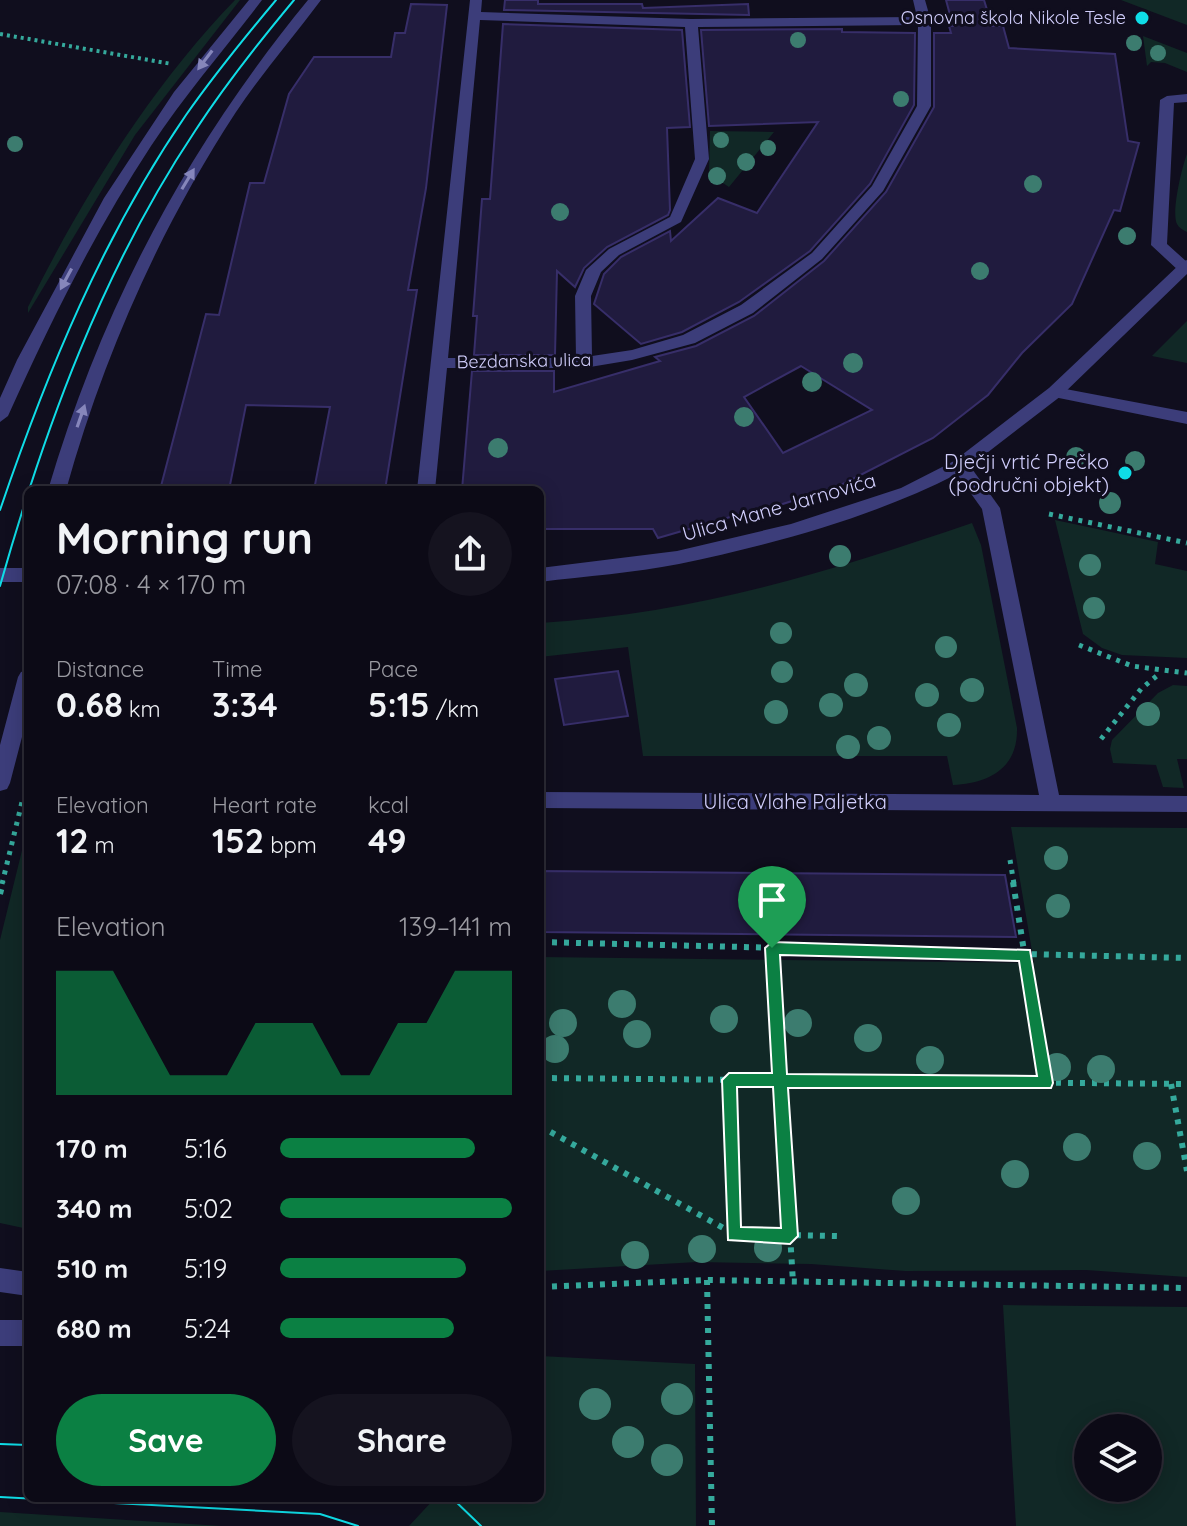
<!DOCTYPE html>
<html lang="en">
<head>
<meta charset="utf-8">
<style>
	body { margin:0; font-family:Quicksand,sans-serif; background:#15131f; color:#f1f3f6; height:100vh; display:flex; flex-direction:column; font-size:30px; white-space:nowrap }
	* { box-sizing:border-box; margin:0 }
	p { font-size:26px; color:#9a9aa1 }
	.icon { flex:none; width:44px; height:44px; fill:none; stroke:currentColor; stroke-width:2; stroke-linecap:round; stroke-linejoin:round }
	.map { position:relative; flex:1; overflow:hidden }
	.details { position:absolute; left:24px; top:486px; width:520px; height:1016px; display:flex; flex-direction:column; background:#0c0a16; border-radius:12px; box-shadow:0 4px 20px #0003,0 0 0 2px #2c2b35 }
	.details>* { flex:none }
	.buttons { position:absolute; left:1074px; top:1414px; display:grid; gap:16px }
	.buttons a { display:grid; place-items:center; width:88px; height:88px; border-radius:50%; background:#0c0a16; box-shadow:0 4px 20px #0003,0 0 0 2px #2c2b35; font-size:40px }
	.pin { position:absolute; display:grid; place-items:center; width:68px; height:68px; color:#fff; margin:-82px -34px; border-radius:50% 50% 50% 0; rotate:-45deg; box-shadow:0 0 8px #0007 }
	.pin .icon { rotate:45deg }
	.round { display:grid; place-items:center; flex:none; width:84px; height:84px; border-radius:42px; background:#15131f }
	.summary { display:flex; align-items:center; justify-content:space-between; height:136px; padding:0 32px }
	h1 { font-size:44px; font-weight:700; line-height:60px }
	.figures { display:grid; grid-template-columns:repeat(3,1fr); gap:12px; height:136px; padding:8px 32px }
	.figures div { display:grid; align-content:center }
	.figures b { font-size:34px; font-weight:700 }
	.figures small { font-size:22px; font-weight:400 }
	.figures p { font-size:22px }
	.chart { height:224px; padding:16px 32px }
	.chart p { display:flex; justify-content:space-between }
	.chart svg { width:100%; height:144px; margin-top:8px; fill:#0b8043; opacity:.7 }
	.primary-button { display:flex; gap:16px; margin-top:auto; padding:16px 32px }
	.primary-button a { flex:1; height:92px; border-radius:48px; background:#0b8043; color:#fff; font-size:32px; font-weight:700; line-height:92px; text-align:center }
	.primary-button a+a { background:#15131f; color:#f1f3f6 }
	ul { padding:0 32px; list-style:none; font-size:26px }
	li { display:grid; grid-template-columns:128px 96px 1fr; align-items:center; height:60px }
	li i { height:20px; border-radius:10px; background:#0b8043 }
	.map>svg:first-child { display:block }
	.green { fill:#112826; fill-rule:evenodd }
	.building { fill:#201b3e; stroke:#372e69; stroke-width:2; fill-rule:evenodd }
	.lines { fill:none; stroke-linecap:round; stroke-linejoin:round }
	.path-far2 { stroke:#35a99c; stroke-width:4; stroke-dasharray:3 4; stroke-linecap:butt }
	.path-far1 { stroke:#35a99c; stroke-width:5; stroke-dasharray:4 6; stroke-linecap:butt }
	.path { stroke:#35a99c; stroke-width:6; stroke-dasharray:5 7; stroke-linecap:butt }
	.service { fill:#3c3d7a; fill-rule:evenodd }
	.minor { fill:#3c3d7a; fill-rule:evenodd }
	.tertiary { fill:#3c3d7a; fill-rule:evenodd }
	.tram { stroke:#0fdde7; stroke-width:2 }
	.tree { fill:#3c7c6f }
	.oneway { fill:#8686bb }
	.route { fill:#0b8043; stroke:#fff; stroke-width:2; fill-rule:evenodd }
	.poi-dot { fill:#0fdde7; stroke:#100e1e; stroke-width:3 }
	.labels { text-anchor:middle; stroke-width:6; stroke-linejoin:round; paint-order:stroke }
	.far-poi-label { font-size:18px; fill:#d1cefc; stroke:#100e1e; text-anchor:end }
	.far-street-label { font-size:18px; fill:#d1cefc; stroke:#100e1e }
	.poi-label { font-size:20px; fill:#d1cefc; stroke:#100e1e; text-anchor:end }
	.street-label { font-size:20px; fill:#d1cefc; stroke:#100e1e }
</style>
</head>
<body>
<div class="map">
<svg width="1187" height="1526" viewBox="0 0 1187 1526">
	<rect width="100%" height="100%" fill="#100e1e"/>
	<path class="green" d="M 235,0 L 240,0 L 135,135 L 28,313 L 28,307 C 82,198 150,88 235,0 Z
		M 1121,0 L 1187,0 L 1187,25 Z
		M 1143,36 L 1187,53 L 1187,72 L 1165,63 L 1151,62 L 1147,66 Z
		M 710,131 L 774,132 L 729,187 L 709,174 Z
		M 1187,154 L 1187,232 C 1183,230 1179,228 1177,224 C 1171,212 1182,167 1187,154 Z
		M 1187,321 L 1187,363 L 1152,356 Z
		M 1055,520 L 1158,542 L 1155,564 L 1187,571 L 1187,658 L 1122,655 L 1102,648 L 1083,634 Z
		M 972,523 L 981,545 L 1017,728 C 1018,768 990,783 953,785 L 947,756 L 643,756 L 628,647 L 540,657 L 540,623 C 697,613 825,573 972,523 Z
		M 1173,685 L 1187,686 L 1187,759 L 1177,759 L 1184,788 L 1163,787 L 1156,765 L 1113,763 L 1110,749 L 1112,740 L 1158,693 Z
		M 28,826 L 28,1229 L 0,1223 L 0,940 Z
		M 1011,827 L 1187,828 L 1187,1277 L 1086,1270 L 905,1271 L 811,1264 L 697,1262 L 540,1271 L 540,957 L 1034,963 Z
		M 1003,1305 L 1187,1307 L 1187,1526 L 1016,1526 ZM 1088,1428 L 1148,1428 L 1148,1488 L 1088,1488 Z
		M 540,1356 L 695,1364 L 696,1526 L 409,1526 L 435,1498 L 540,1498 Z
		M 0,1512 L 222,1526 L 0,1526 Z"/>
	<path class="building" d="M 505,0 L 538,0 L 538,4 L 642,4 L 643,8 L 748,4 L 749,15 L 504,10 Z
		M 946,0 L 984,0 L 992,26 L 1003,26 L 1009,48 L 1115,54 L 1128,141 L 1139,143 L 1120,211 L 1114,210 L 1072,304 L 1022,353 L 988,395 L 933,438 L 839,486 L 770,508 L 768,506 L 658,538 L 653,529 L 540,529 L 540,490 L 462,490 L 472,371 L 554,371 L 554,392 L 660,361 L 655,357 L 696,346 L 754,316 L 824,261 L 886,192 L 934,107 L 934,33 L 951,33 L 949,26 L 953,26 ZM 801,366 L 872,410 L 783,453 L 744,397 Z
		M 411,4 L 447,5 L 426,188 L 408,290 L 417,290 L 385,490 L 314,490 L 330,407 L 246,405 L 229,490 L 160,490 L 206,314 L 219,315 L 250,183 L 264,183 L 289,94 L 314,57 L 391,57 L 395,33 L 405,33 Z
		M 503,24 L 682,30 L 690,127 L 667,128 L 670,210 L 668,215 L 607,247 L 584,268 L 575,287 L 557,271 L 555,355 L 474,355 L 477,316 L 473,316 L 482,199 L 490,199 Z
		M 842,29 L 842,32 L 915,33 L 914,105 L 870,184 L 810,251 L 739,302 L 682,332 L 641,344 L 594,304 L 604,274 L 621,257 L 670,231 L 671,241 L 718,198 L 757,213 L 818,122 L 709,126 L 701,30 Z
		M 618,671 L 628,716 L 564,725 L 555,679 Z
		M 540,871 L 1005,875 L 1016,937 L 540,932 Z"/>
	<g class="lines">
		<path class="path-far2" d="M 0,34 L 172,64"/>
		<path class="path-far1" d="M 1049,514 L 1187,543
			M 1079,645 L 1132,666 L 1187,673
			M 1101,739 L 1141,689 L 1159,674
			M 1010,860 L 1014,884
			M 2,884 L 22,802"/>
		<path class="path" d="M 1013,882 L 1045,1083
			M 0,894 L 3,882
			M 540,942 L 1187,958
			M 772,948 L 793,1282
			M 540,1078 L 1187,1084
			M 729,1080 L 734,1234 L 837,1236
			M 1171,1084 L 1187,1171
			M 540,1126 L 734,1234
			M 707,1280 L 712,1526
			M 540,1287 L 707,1280 L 1187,1288"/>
		<path class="service" d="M 1187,94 L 1187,102 L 1174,103 L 1167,244 L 1187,262 L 1187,272 L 1179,271 L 1151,245 L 1160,100 L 1167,96 Z
			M 1055,387 L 1187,412 L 1187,424 L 1049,396 L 1047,392 Z"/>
		<path class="minor" d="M 470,0 L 482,0 L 481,12 L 691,19 L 917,17 L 913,0 L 925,0 L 931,21 L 931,106 L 883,191 L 822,259 L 753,313 L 695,343 L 632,360 L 584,368 L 447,368 L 435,490 L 417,490 ZM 480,20 L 685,27 L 695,159 L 670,217 L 609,249 L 586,270 L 575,296 L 576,358 L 448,358 ZM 918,25 L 917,106 L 872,186 L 812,253 L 741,305 L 683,335 L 632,350 L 592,356 L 591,296 L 601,272 L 619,255 L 681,222 L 709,159 L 698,27 Z
			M 1187,260 L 1187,274 L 1061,396 L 970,466 L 1000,508 L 1059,795 L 1187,796 L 1187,812 L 540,808 L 540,792 L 1039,795 L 982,509 L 957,474 C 871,518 774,544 679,564 C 634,573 586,576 540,582 L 540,568 L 677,551 L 791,524 L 901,488 L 954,461 L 1049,388 L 1182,262 Z
			M 0,568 L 28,568 L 28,582 L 0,582 Z
			M 0,1268 L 28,1272 L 28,1296 L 0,1292 Z
			M 0,1320 L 28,1320 L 28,1346 L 0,1346 Z"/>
		<path class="tertiary" d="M 249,0 L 262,0 C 225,49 185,94 151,146 C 95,231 50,323 8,416 L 0,422 L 0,398 L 17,360 L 104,198 L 174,92 Z
			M 308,0 L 321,0 C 293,38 262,73 236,112 C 159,230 104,355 66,490 L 48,490 C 103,305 186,149 308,0 Z
			M 28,670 L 28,714 L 10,783 L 7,789 L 0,791 L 0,745 L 18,677 L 21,672 Z"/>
		<path class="tram" d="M 0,510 C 47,372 103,236 186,115 C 214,75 245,37 276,0
			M 0,586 C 45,427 103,269 195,131 C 225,85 259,42 294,0
			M 0,1444 L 28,1445
			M 0,1497 L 320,1514 L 358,1526
			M 452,1498 L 481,1526"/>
	</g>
	<g class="tree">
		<circle cx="798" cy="40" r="8"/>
		<circle cx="1134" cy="43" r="8"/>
		<circle cx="1158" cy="53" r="8"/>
		<circle cx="901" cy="99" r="8"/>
		<circle cx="721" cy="140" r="8"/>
		<circle cx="15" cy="144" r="8"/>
		<circle cx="768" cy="148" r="8"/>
		<circle cx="746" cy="162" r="9"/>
		<circle cx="717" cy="176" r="9"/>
		<circle cx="1033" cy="184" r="9"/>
		<circle cx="560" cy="212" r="9"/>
		<circle cx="1127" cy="236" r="9"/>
		<circle cx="980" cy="271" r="9"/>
		<circle cx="853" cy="363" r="10"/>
		<circle cx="812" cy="382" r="10"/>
		<circle cx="744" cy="417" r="10"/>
		<circle cx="498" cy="448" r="10"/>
		<circle cx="1076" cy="457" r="10"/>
		<circle cx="1135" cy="461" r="10"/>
		<circle cx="1110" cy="503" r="11"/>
		<circle cx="840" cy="556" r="11"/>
		<circle cx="1090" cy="565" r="11"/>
		<circle cx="1094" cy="608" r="11"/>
		<circle cx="781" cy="633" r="11"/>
		<circle cx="946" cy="647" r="11"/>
		<circle cx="782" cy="672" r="11"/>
		<circle cx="856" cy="685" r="12"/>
		<circle cx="972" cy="690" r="12"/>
		<circle cx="927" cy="695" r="12"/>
		<circle cx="831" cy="705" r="12"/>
		<circle cx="776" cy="712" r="12"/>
		<circle cx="1148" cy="714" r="12"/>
		<circle cx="949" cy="725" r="12"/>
		<circle cx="879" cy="738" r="12"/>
		<circle cx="848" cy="747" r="12"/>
		<circle cx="1056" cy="858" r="12"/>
		<circle cx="1058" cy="906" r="12"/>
		<circle cx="622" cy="1004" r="14"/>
		<circle cx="724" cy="1019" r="14"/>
		<circle cx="563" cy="1023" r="14"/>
		<circle cx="798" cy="1023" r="14"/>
		<circle cx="637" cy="1034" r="14"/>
		<circle cx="868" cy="1038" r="14"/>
		<circle cx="555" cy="1049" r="14"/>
		<circle cx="930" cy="1060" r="14"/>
		<circle cx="1057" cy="1067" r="14"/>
		<circle cx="1101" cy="1069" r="14"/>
		<circle cx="1077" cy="1147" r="14"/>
		<circle cx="1147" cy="1156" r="14"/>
		<circle cx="1015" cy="1174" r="14"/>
		<circle cx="906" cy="1201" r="14"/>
		<circle cx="768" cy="1248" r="14"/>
		<circle cx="702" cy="1249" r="14"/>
		<circle cx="635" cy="1255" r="14"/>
		<circle cx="677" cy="1399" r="16"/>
		<circle cx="595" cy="1404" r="16"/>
		<circle cx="628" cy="1442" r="16"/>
		<circle cx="667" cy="1460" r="16"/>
	</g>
	<defs><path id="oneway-solid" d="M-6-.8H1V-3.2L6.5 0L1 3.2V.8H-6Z" transform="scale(2)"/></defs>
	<g class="oneway">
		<use href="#oneway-solid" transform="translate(205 60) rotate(127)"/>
		<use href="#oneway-solid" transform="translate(188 179) rotate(-59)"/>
		<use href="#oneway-solid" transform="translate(66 279) rotate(118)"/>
		<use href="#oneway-solid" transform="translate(81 416) rotate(-71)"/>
	</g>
	<path class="route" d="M 772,942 L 1030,950 L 1053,1083 L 1051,1088 L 788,1088 L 798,1236 L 790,1244 L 728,1240 L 722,1080 L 729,1073 L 772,1073 L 765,948 ZM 780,955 L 1019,961 L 1037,1076 L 787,1074 ZM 737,1087 L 773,1087 L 781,1228 L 741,1227 Z"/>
	<g class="poi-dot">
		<circle cx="1142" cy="18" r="8"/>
		<circle cx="1125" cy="473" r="8"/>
	</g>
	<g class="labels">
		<g class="far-poi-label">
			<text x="1126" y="24">Osnovna škola Nikole Tesle</text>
		</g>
		<g class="far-street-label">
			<text transform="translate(524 361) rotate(-1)" y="6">Bezdanska ulica</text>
		</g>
		<g class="poi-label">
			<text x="1109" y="469">Dječji vrtić Prečko<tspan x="1109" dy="23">(područni objekt)</tspan></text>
		</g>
		<g class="street-label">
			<text transform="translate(779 507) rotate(-16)" y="7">Ulica Mane Jarnovića</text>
			<text x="795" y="809">Ulica Vlahe Paljetka</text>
		</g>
	</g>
</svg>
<div class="buttons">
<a><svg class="icon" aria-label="layers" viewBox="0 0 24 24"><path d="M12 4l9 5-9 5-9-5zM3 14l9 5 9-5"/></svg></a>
</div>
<div class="pin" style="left:772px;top:948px;background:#1e9e55"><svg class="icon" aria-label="arrive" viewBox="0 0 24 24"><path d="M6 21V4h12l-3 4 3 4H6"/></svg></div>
<section class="details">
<div class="summary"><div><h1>Morning run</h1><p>07:08 · 4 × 170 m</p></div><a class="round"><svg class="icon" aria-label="share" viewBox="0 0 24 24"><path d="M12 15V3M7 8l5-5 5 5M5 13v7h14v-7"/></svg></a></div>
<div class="figures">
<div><p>Distance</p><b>0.68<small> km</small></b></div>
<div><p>Time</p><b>3:34</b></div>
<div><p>Pace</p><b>5:15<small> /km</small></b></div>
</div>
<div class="figures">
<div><p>Elevation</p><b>12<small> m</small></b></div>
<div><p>Heart rate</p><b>152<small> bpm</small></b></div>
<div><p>kcal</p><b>49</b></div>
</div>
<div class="chart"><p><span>Elevation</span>139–141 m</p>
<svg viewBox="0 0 160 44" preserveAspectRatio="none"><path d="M0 44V6L10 6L20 6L30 22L40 38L50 38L60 38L70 22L80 22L90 22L100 38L110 38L120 22L130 22L140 6L150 6L160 6V44z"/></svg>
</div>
<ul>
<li><b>170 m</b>5:16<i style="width:84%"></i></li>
<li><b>340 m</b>5:02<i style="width:100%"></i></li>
<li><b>510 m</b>5:19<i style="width:80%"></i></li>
<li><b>680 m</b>5:24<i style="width:75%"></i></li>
</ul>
<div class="primary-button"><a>Save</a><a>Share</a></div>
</section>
</div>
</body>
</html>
